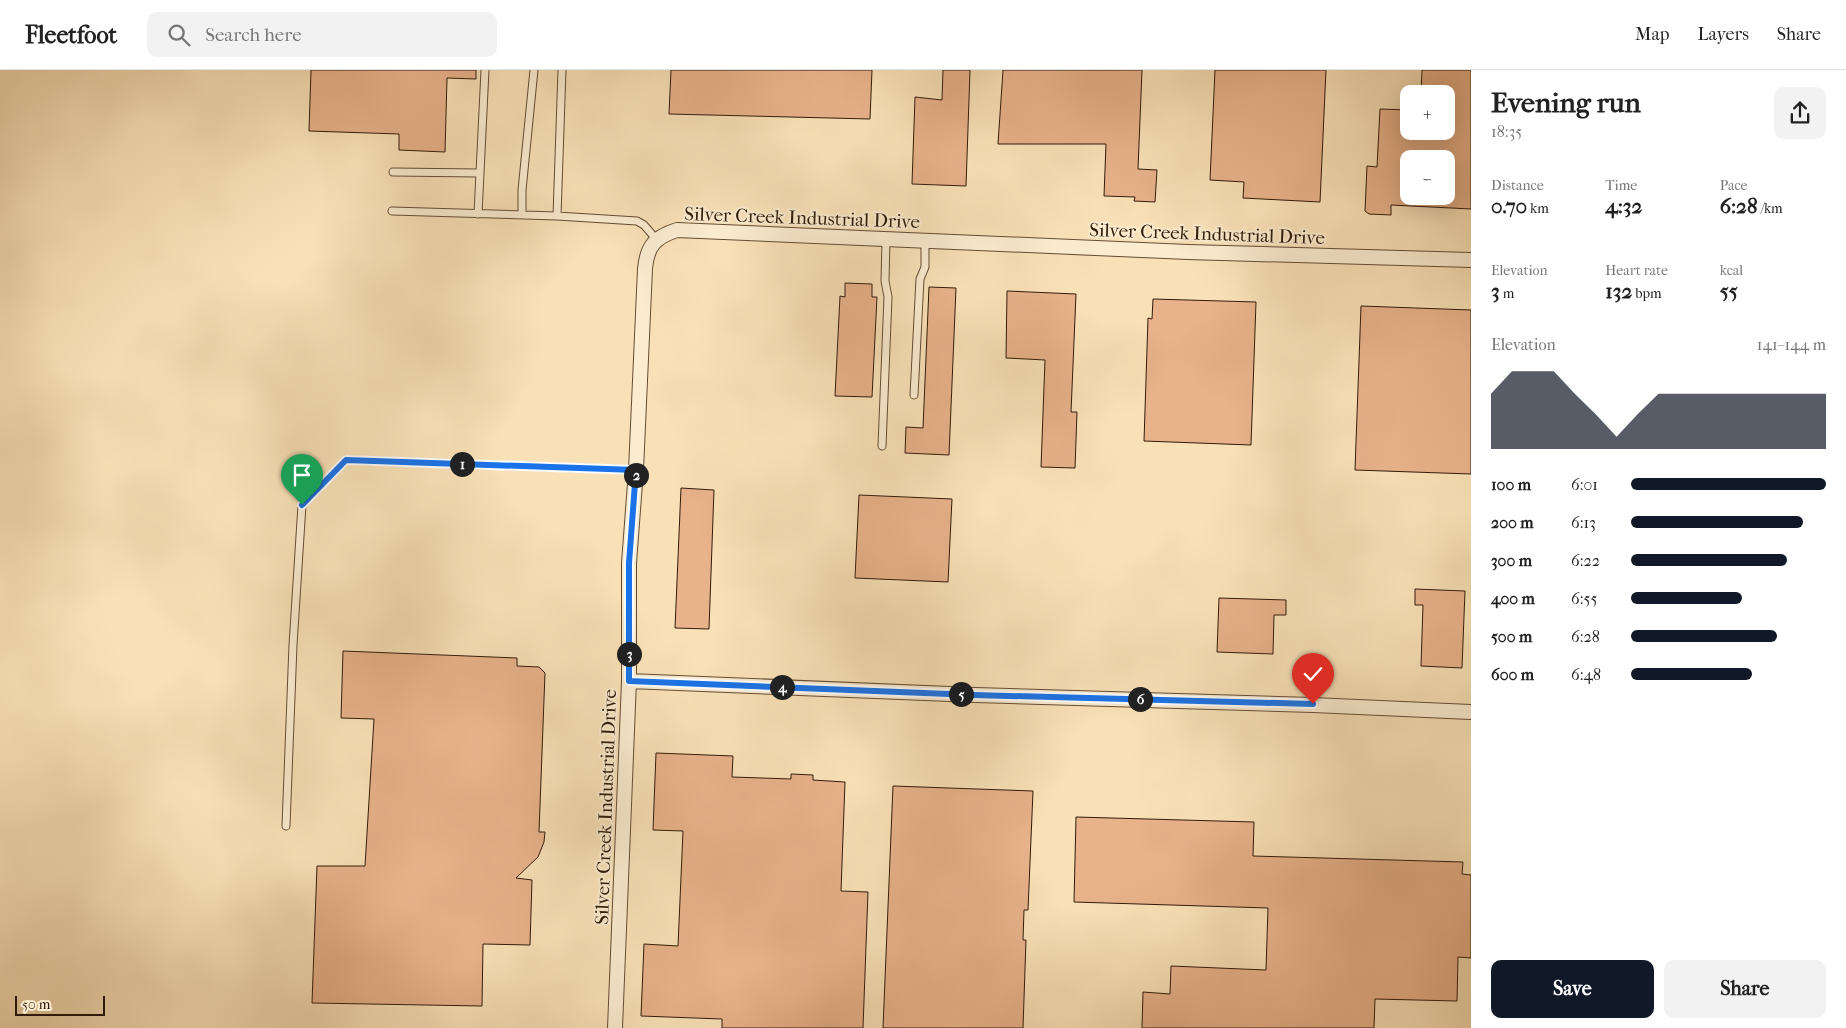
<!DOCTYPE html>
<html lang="en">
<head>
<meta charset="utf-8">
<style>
	body { margin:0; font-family:"IM FELL French Canon",serif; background:#f2f2f2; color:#222; height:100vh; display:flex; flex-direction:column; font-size:19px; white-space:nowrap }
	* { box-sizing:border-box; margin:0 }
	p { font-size:16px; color:#767676 }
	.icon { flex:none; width:28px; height:28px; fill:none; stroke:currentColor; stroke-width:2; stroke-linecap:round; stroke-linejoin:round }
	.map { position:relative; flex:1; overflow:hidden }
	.details { display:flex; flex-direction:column; background:#fff; width:375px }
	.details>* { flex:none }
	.controls { position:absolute; left:1400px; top:15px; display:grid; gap:10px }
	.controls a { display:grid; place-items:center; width:55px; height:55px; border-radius:10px; background:#fff; box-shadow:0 5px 20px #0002; font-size:25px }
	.scale { position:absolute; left:15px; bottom:12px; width:90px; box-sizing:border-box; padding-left:5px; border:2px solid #311b0a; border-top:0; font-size:14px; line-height:18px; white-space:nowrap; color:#311b0a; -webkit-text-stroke:4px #fbecd0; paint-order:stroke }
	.pin { position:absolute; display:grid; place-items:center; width:42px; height:42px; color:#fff; margin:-51px -21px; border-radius:50% 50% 50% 0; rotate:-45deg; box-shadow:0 0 5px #0007 }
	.pin .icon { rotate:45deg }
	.km { position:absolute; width:25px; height:25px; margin:-12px; border-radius:50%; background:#222; color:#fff; font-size:14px; line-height:25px; text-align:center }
	.round { display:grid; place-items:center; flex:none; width:52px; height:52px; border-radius:10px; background:#f2f2f2 }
	.headline { display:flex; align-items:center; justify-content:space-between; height:85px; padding:0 20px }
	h1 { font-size:28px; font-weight:800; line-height:38px }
	.figures { display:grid; grid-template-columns:repeat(3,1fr); gap:8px; height:85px; padding:5px 20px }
	.figures div { display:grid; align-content:center }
	.figures b { font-size:21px; font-weight:800 }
	.figures small { font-size:14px; font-weight:400 }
	.figures p { font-size:14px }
	.chart { height:140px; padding:10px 20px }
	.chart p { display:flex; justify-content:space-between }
	.chart svg { width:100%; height:90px; margin-top:5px; fill:#111827; opacity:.7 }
	.button { display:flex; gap:10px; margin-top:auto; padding:10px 20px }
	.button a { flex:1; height:58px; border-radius:10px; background:#111827; color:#fff; font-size:20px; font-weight:800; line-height:58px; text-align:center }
	.button a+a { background:#f2f2f2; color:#222 }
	ul { padding:0 20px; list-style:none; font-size:16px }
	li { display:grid; grid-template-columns:80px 60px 1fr; align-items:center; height:38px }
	li i { height:12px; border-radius:6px; background:#111827 }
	header { display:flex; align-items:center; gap:30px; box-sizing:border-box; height:70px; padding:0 25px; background:#fff; border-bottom:1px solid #e0e0e0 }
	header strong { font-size:24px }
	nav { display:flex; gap:28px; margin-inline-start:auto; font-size:18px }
	.search { width:350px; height:45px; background:#f2f2f2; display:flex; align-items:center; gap:12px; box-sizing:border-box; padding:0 18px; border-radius:10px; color:#767676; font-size:19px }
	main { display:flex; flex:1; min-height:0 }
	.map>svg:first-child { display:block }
	.building { fill:#e8b28b; stroke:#311b0a; fill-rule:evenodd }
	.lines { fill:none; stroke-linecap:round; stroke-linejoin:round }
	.lane-casing { stroke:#634c35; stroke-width:9 }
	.street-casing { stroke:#634c35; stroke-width:16 }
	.lane { stroke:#fbecd0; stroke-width:7 }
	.street { stroke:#fbecd0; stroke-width:14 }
	.route-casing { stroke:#fff; stroke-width:10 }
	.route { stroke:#1a73e8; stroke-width:6 }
	.labels { text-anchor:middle; stroke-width:4; stroke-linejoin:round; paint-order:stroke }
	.street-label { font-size:19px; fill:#311b0a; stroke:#fbecd0 }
</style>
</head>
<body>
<header>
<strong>Fleetfoot</strong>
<div class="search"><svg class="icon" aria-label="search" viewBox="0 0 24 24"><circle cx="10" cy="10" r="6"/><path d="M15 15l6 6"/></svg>Search here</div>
<nav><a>Map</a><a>Layers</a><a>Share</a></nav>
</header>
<main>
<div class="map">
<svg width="1471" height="958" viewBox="0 0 1471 958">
	<rect width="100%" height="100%" fill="#f9e1b7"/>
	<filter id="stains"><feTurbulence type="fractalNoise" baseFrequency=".004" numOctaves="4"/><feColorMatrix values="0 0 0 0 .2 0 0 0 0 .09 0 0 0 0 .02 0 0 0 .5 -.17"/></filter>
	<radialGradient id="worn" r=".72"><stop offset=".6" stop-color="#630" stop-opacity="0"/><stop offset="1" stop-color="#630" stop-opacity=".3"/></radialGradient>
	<path class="building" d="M 311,0 L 476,0 L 476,9 L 447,8 L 445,82 L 399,80 L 399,64 L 309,61 Z
		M 671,0 L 872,0 L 870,49 L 669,44 Z
		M 943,0 L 970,0 L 966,116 L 912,114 L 915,27 L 942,30 Z
		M 1003,0 L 1142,0 L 1138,99 L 1157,100 L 1155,132 L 1134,131 L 1135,127 L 1104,126 L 1106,74 L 998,74 Z
		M 1215,0 L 1326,0 L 1320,132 L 1243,128 L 1244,112 L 1210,110 Z
		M 1422,0 L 1471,0 L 1471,139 L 1391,135 L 1391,145 L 1369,144 L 1365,141 L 1367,96 L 1377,97 L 1380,39 L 1409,40 L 1409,61 L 1446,61 L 1446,24 L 1421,24 ZM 1409,89 L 1446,89 L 1446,126 L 1409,126 Z
		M 845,213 L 872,214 L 872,227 L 877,227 L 872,327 L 835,326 L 840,226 L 845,227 Z
		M 929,217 L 956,218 L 949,385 L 905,383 L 906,357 L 923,358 Z
		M 1007,221 L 1076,224 L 1071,342 L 1077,342 L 1075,398 L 1041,397 L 1045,290 L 1006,288 Z
		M 1153,229 L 1256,232 L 1251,375 L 1144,371 L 1148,248 L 1152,249 Z
		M 1361,236 L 1471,240 L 1471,404 L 1355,400 Z
		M 681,418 L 714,420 L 709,559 L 675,558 Z
		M 859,425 L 952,429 L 948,512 L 855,508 Z
		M 1415,519 L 1465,521 L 1462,598 L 1421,596 L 1423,535 L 1415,535 Z
		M 1219,528 L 1286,530 L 1286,545 L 1274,545 L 1273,584 L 1217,582 Z
		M 343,581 L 517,588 L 517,596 L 539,597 L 545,603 L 539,762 L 545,762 L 544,772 L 538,787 L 516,808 L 532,810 L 530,875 L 483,874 L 482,936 L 312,933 L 317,796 L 365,796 L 374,649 L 341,648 Z
		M 656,683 L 733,686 L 732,707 L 791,709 L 791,704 L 813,705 L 813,710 L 845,712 L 841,821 L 868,822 L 863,958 L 722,958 L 722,949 L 641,946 L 644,874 L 678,876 L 683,761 L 653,760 Z
		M 893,716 L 1033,721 L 1028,840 L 1024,840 L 1023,870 L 1026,870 L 1023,958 L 883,958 Z
		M 1076,747 L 1254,752 L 1253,786 L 1463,792 L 1462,804 L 1471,805 L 1471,888 L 1458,887 L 1457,931 L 1375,929 L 1374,958 L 1142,958 L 1143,922 L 1170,924 L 1171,896 L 1266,900 L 1268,838 L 1074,832 Z"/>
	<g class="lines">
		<defs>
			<path id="lane" d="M 393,102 L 479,103
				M 392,141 L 557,146 L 637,151 L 644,155 L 657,170
				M 478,144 L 485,0
				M 522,145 L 522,120 L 534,0
				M 557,146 L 562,0
				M 914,325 L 920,209 L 925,197 L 925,171
				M 882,376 L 888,227 L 885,211 L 886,169
				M 286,756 L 293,575 L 302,435 L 346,390 L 636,400"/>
			<path id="street" d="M 629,611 L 975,625 L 1313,635 L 1471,642
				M 615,958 L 629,611 L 629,493 L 636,400 L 645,199 C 647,176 655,167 677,160 L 1188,182 L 1471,190"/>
		</defs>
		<use href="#lane" class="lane-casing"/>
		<use href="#street" class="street-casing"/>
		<use href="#lane" class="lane"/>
		<use href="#street" class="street"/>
	</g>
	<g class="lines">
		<defs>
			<path id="route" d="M 302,435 L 346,390 L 636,400 L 629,493 L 629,611 L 974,625 L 1313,634"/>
		</defs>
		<use href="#route" class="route-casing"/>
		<use href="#route" class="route"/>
	</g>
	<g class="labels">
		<g class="street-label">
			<text transform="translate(802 147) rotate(2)" y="7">Silver Creek Industrial Drive</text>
			<text transform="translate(1207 163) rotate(2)" y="7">Silver Creek Industrial Drive</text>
			<text transform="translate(605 737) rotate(-88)" y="7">Silver Creek Industrial Drive</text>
		</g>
	</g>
	<rect width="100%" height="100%" filter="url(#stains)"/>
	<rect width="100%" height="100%" fill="url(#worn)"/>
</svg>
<div class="controls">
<a>+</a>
<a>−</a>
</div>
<div class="scale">50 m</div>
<div class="pin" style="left:302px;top:435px;background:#1e9e55"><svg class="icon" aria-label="arrive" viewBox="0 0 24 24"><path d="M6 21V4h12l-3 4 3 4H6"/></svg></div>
<div class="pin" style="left:1313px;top:634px;background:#d93025"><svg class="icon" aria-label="check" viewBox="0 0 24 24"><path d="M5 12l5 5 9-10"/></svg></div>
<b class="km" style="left:462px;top:394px">1</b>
<b class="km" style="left:636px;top:405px">2</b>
<b class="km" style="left:629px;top:584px">3</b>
<b class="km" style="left:782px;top:617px">4</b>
<b class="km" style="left:961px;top:624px">5</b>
<b class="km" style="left:1140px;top:629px">6</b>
</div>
<section class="details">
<div class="headline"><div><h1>Evening run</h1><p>18:35</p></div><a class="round"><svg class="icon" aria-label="share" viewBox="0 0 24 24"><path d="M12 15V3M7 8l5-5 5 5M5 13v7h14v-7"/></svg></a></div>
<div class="figures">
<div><p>Distance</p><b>0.70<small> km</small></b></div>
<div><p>Time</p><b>4:32</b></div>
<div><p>Pace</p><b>6:28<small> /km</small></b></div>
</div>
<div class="figures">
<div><p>Elevation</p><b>3<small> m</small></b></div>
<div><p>Heart rate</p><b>132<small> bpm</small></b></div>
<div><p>kcal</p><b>55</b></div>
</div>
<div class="chart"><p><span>Elevation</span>141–144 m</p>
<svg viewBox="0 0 160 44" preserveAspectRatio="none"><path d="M0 44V17L10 6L20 6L30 6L40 17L50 27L60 38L70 27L80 17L90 17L100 17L110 17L120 17L130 17L140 17L150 17L160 17V44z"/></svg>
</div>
<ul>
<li><b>100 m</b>6:01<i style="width:100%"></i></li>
<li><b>200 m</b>6:13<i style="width:88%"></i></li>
<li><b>300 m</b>6:22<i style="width:80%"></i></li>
<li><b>400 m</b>6:55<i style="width:57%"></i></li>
<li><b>500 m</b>6:28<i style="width:75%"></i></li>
<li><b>600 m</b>6:48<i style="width:62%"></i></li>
</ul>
<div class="button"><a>Save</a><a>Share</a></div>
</section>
</main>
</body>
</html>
